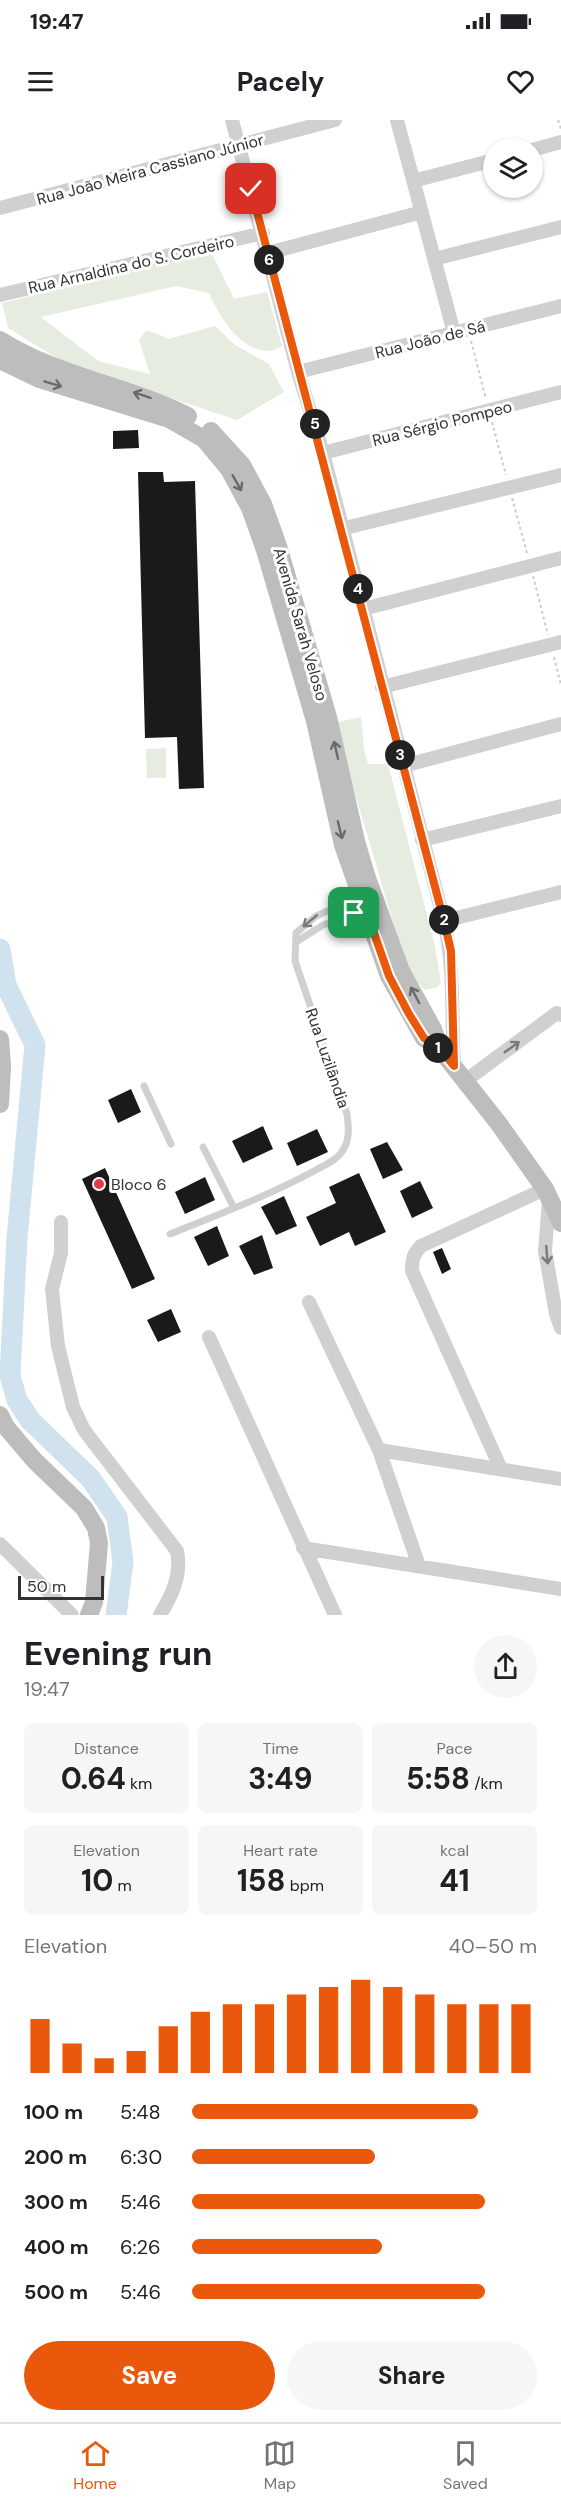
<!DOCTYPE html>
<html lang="en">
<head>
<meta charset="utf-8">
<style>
	body { margin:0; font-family:"DM Sans",sans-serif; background:#f6f6f6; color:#202124; height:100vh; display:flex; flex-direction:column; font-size:22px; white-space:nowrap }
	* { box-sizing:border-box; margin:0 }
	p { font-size:20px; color:#757577 }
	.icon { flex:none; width:33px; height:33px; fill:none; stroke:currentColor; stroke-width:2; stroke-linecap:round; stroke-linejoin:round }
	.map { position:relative; height:1495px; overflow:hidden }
	.sheet { display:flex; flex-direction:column; background:#fff; flex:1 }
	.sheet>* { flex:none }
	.tools { position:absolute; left:483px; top:18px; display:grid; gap:12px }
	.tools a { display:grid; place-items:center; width:60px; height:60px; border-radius:50%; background:#fff; box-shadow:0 2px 4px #0004; font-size:30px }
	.scale { position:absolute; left:18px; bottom:15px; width:86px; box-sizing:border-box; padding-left:6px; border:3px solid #333; border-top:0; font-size:16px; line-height:21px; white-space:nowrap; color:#333; -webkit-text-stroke:4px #fff; paint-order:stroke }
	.pin { position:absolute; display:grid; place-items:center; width:51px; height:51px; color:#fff; margin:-26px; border-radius:12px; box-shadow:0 3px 9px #0006 }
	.km { position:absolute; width:30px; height:30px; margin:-15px; border-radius:50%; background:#222; color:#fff; font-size:16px; line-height:30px; text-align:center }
	.round { display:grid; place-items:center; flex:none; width:63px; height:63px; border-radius:32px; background:#f6f6f6 }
	.summary { display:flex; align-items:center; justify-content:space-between; height:102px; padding:0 24px }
	h1 { font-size:33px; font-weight:700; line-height:45px }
	.metrics { display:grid; grid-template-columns:repeat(3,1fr); gap:9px; height:102px; padding:6px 24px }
	.metrics div { display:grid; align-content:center; border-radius:9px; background:#f6f6f6; text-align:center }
	.metrics b { font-size:30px; font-weight:700 }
	.metrics small { font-size:16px; font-weight:400 }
	.metrics p { font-size:16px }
	.chart { height:168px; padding:12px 24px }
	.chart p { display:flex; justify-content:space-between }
	.chart svg { width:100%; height:108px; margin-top:6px; stroke:#ea580c; stroke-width:6 }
	.action { display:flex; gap:12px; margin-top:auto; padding:12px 24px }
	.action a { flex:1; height:69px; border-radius:36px; background:#ea580c; color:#fff; font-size:24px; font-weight:700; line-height:69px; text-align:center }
	.action a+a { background:#f6f6f6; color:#202124 }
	ul { padding:0 24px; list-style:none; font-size:20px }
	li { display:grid; grid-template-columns:96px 72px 1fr; align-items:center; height:45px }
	li i { height:15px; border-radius:8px; background:#ea580c }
	.status { display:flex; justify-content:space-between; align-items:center; height:42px; padding:0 30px; background:#fff; direction:ltr }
	.status svg { height:16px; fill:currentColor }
	header { display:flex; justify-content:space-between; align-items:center; height:78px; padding:0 24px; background:#fff; font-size:27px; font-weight:700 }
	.menu { display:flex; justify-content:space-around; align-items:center; height:84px; border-top:2px solid #e0e0e0; background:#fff; font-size:16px; color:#757577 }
	.menu a { display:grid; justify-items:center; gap:3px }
	.menu .selected { color:#ea580c }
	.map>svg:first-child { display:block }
	.green { fill:#e6ecdf }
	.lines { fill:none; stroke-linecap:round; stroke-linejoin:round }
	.river { stroke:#cfe2ee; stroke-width:21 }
	.building { fill:#1a1a1a }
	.path { stroke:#cdcdcd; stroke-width:2; stroke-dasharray:3 3; stroke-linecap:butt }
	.lane { stroke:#d0d0d0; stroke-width:7 }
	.street { stroke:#d0d0d0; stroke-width:14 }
	.secondary { stroke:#bdbdbd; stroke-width:18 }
	.oneway { stroke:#6a6a6a }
	.oneway2 { stroke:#7a7a7a }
	.route-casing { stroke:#fff; stroke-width:12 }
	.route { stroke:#ea580c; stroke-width:8 }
	.poi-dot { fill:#e63946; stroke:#fff; stroke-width:2 }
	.labels { text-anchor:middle; stroke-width:6; stroke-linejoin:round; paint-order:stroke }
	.street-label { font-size:16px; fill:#333; stroke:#fff }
	.poi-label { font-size:16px; fill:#333; stroke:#fff; text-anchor:start }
</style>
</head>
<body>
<div class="status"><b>19:47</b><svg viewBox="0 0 49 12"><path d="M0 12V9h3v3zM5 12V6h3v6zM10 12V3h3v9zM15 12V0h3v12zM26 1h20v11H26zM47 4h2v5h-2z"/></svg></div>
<header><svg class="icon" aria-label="menu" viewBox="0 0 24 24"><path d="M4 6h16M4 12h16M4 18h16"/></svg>Pacely<svg class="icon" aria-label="heart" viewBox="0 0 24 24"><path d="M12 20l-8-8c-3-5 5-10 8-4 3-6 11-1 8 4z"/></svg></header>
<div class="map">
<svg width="561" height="1495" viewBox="0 0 561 1495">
	<rect width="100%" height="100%" fill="#fff"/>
	<path class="green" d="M 211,132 L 234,179 L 267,172 L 282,226 C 278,228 272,231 268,231 C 239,230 219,196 209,173 L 176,166 L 41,197 L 98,241 L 150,254 L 139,220 L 147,210 L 169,219 L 215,206 L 235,225 L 269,244 L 284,272 L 237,300 L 65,243 L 8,208 L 2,183 Z
		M 361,597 L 364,630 L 368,644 L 388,644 L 434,822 L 441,862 L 438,867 L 425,870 L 408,852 L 334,603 Z
		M 166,628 L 166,658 L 147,658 L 146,629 Z"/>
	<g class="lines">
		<path class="river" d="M 0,829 L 6,865 L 35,925 L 17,1118 L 10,1256 L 17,1280 L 30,1300 L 91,1359 L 117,1397 L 123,1442 L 116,1495"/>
	</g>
	<path class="building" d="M 138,310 L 139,328 L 113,329 L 113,311 Z
		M 138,352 L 163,352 L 164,362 L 195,361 L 204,668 L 179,669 L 177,617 L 145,618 Z
		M 131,969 L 141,992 L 118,1003 L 108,980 Z
		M 263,1006 L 273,1029 L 243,1043 L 232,1021 Z
		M 317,1009 L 328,1032 L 297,1046 L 287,1023 Z
		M 387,1022 L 403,1050 L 383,1059 L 370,1029 Z
		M 105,1048 L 155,1159 L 132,1169 L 82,1059 Z
		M 359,1053 L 386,1112 L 355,1126 L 349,1112 L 320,1126 L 306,1097 L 336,1083 L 329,1067 Z
		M 205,1057 L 215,1080 L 185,1094 L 175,1072 Z
		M 420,1061 L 433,1088 L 412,1098 L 400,1071 Z
		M 284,1076 L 297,1106 L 276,1115 L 261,1087 Z
		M 217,1106 L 229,1136 L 208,1146 L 194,1117 Z
		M 262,1115 L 273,1148 L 254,1155 L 239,1126 Z
		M 442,1128 L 451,1149 L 442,1154 L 433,1132 Z
		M 171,1189 L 181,1212 L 158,1222 L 147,1200 Z"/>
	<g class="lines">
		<path class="path" d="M 558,0 L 561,9
			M 471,221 L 486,279
			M 492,302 L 506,355
			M 512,378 L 527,433
			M 533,456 L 548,515
			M 554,537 L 561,565"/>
		<path class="lane" d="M 296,822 L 323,805 L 364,790
			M 144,966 L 171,1024
			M 203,1027 L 234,1088
			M 170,1114 C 219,1094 268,1076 314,1051 C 323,1046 334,1042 341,1033 C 350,1022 349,1008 347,994 L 295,841 L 296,813 L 316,796 L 360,777"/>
		<path class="street" d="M 232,0 L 298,252 L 323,333 L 444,801 C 455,849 451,897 454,946
			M 397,0 L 454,213
			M 532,30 L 561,22
			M 413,61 L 494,40
			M 0,88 L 335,0
			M 268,133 L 422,92
			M 434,139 L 561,107
			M 0,175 L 263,113
			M 298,252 L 561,186
			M 323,333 L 561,272
			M 341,409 L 561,355
			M 363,489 L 561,438
			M 382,567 L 561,522
			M 403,646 L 561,604
			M 422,720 L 561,686
			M 444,801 L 561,772
			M 465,961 L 557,893 L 561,895
			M 549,1079 L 545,1131 L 556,1194 L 561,1208
			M 61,1102 L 61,1133 L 52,1169 L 58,1226 L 73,1287 L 84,1310 L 177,1431 C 182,1455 172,1475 160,1495
			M 309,1182 L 379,1330 L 419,1446
			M 209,1217 L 335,1495
			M 379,1330 L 561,1359
			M 501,1349 L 412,1151 C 412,1140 413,1134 421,1126 L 545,1069
			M 0,1424 L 72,1495
			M 303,1428 L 561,1469"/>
		<path class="secondary" d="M 0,220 C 57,256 128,266 188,296
			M 0,240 L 39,259 L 169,299 L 204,319 L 229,349 L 250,388 L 265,430 L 315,601 L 343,725 L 389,856 L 424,918 L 439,928 L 499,1004 L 545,1069 L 561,1103
			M 211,311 L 242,345 L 263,384 L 278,426 L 328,597 L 356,721 L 366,755 L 401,851 L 433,909 L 439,926
			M 0,919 L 2,946 L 0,984
			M 0,1295 L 6,1307 L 34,1340 L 84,1388 L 96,1408 L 99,1423 L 94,1482 L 89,1495"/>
	</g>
	<defs><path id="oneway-shaft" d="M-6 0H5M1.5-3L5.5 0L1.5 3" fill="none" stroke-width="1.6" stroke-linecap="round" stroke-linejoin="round" transform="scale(1.5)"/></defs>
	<g class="oneway">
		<use href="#oneway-shaft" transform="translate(53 264) rotate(17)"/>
		<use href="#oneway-shaft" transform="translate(142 275) rotate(-162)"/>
		<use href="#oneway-shaft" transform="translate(237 363) rotate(60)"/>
		<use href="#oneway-shaft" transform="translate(336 630) rotate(-103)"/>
		<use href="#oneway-shaft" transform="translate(340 710) rotate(76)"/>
		<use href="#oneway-shaft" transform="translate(415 875) rotate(-118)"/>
	</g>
	<g class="oneway2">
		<use href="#oneway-shaft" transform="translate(310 801) rotate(140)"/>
		<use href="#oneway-shaft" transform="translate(512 927) rotate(-36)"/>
		<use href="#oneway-shaft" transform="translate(547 1135) rotate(85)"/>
	</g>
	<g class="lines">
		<defs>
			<path id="route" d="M 251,69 C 317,313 382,557 444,801 L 451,831 L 454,946 L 439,928 L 424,918 L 409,894 L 389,856 L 366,790 L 354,793"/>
		</defs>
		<use href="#route" class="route-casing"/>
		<use href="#route" class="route"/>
	</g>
	<circle class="poi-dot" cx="99" cy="1064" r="6"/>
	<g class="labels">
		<g class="street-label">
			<text transform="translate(150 49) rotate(-15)" y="6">Rua João Meira Cassiano Júnior</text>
			<text transform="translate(131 144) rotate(-13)" y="6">Rua Arnaldina do S. Cordeiro</text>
			<text transform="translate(430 219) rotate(-14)" y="6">Rua João de Sá</text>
			<text transform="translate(442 303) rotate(-14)" y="6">Rua Sérgio Pompeo</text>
			<text transform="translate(301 504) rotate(74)" y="6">Avenida Sarah Veloso</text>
			<text transform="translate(328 938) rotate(71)" y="6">Rua Luzilândia</text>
		</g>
		<g class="poi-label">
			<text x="111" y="1070">Bloco 6</text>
		</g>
	</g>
</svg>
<div class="tools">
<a><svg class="icon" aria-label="layers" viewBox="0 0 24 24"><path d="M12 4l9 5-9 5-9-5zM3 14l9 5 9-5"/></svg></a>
</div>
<div class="scale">50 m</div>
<div class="pin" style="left:354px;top:793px;background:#1e9e55"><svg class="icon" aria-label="arrive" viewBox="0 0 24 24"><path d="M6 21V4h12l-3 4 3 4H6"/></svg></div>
<div class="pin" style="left:251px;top:69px;background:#d93025"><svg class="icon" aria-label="check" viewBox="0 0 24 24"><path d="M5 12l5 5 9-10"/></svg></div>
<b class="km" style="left:438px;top:928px">1</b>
<b class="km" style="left:444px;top:800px">2</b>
<b class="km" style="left:400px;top:635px">3</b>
<b class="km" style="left:358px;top:469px">4</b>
<b class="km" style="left:315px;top:304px">5</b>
<b class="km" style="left:269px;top:140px">6</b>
</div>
<section class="sheet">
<div class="summary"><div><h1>Evening run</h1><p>19:47</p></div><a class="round"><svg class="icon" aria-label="share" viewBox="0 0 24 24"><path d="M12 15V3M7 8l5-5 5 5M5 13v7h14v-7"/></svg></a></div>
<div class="metrics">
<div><p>Distance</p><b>0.64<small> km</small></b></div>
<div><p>Time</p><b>3:49</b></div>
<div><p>Pace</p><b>5:58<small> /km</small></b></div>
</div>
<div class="metrics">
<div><p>Elevation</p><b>10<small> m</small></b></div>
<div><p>Heart rate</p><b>158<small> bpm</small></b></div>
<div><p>kcal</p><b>41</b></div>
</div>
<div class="chart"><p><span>Elevation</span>40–50 m</p>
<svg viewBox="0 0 160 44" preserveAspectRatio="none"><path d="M5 44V22M15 44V32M25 44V38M35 44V35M45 44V25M55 44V19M65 44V16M75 44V16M85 44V12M95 44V9M105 44V6M115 44V9M125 44V12M135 44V16M145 44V16M155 44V16"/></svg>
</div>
<ul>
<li><b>100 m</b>5:48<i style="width:83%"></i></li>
<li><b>200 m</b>6:30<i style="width:53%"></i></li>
<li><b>300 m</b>5:46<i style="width:85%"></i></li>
<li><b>400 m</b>6:26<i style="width:55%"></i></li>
<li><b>500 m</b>5:46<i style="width:85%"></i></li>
</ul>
<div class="action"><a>Save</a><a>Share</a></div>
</section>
<nav class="menu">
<a class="selected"><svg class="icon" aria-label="home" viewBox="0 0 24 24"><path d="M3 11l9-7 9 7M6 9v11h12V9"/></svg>Home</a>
<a><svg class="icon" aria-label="map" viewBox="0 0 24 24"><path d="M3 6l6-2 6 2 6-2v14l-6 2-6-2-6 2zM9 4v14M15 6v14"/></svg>Map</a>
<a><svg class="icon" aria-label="saved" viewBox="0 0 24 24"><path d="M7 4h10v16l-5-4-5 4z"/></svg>Saved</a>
</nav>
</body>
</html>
